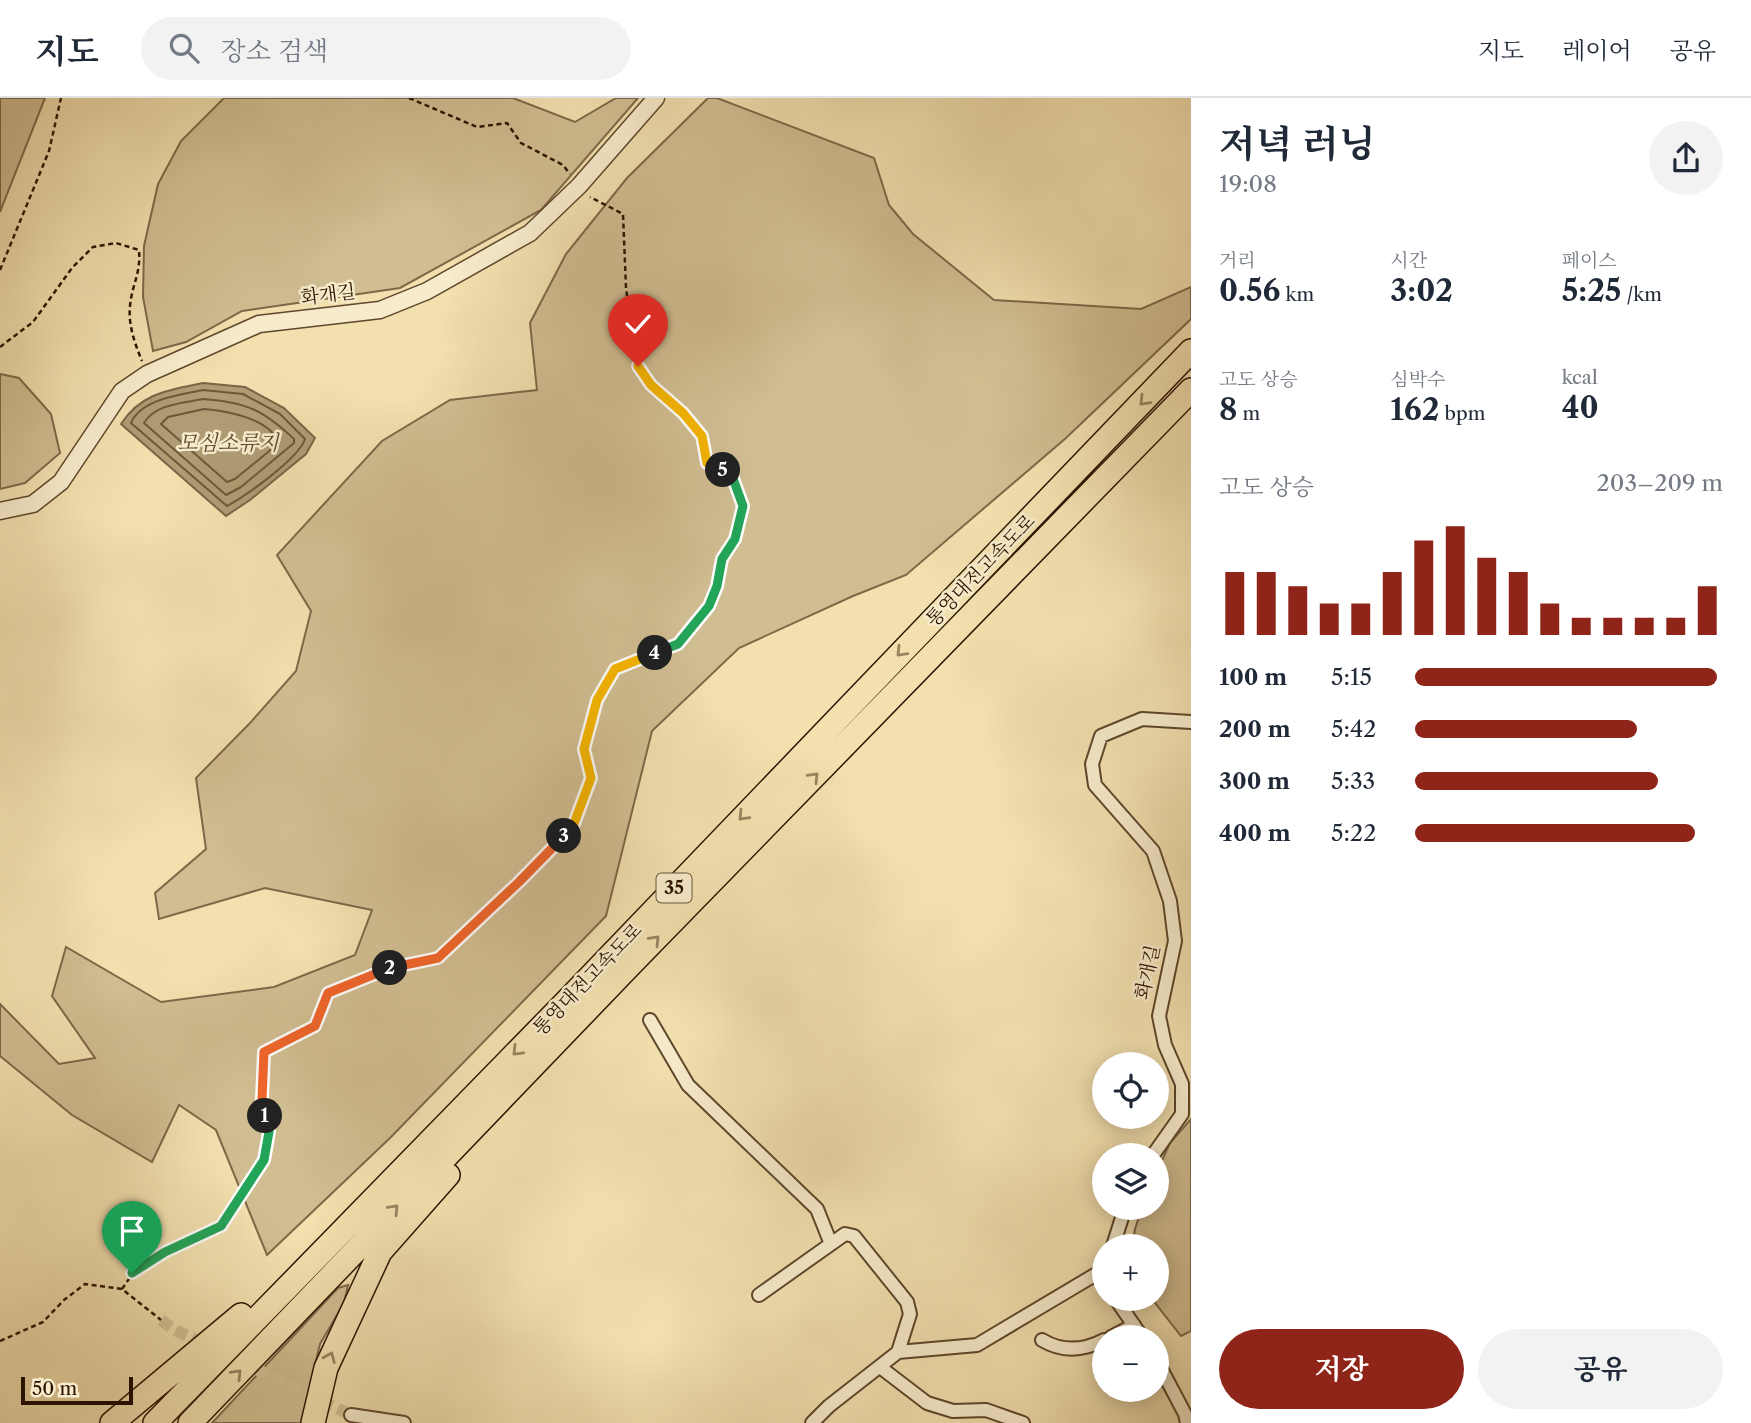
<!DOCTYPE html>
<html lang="ko">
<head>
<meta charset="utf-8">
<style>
	body { margin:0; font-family:"Libre Caslon Text","Noto Serif KR",serif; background:#f2f2f3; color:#1f2937; height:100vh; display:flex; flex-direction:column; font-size:26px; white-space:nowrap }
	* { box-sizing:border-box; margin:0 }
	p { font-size:23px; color:#747a83 }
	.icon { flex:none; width:38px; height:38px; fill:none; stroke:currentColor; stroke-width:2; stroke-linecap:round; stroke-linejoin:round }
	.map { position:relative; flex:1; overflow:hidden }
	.drawer { display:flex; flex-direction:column; background:#fff; width:560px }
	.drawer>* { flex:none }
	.buttons { position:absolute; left:1092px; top:954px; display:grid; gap:14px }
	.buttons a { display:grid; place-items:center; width:77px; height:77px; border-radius:50%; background:#fff; box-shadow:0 4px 18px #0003; font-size:35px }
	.scale { position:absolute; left:21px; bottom:18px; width:112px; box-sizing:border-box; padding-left:7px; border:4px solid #2c1400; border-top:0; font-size:19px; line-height:24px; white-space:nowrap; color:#2c1400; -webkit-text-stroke:5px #f7ebcb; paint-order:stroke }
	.pin { position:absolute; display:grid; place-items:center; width:60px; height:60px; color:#fff; margin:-72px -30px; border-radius:50% 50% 50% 0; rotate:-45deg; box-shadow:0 0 7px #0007 }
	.pin .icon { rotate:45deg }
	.km { position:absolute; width:35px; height:35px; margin:-18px; border-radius:50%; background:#222; color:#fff; font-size:19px; line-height:35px; text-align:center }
	.round { display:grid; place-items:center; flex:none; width:74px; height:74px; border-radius:37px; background:#f2f2f3 }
	.head { display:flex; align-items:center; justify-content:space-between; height:119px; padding:0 28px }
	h1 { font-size:38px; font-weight:700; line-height:52px }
	.metrics { display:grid; grid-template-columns:repeat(3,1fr); gap:10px; height:119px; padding:7px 28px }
	.metrics div { display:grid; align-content:center }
	.metrics b { font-size:30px; font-weight:700 }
	.metrics small { font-size:19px; font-weight:400 }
	.metrics p { font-size:19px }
	.chart { height:196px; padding:14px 28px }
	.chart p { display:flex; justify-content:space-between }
	.chart svg { width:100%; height:126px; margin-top:7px; stroke:#8f2418; stroke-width:6 }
	.primary-button { display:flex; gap:14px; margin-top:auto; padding:14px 28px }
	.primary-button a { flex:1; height:80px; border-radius:42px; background:#8f2418; color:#fff; font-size:28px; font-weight:700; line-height:80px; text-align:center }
	.primary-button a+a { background:#f2f2f3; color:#1f2937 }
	ul { padding:0 28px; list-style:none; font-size:23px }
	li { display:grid; grid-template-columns:112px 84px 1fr; align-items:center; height:52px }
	li i { height:18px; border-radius:9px; background:#8f2418 }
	header { display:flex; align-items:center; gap:42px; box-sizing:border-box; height:98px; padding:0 35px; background:#fff; border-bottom:2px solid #e0e1e3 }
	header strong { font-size:33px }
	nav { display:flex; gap:38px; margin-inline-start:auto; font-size:24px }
	.search { width:490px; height:63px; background:#f2f2f3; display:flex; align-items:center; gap:18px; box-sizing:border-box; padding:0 24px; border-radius:38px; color:#747a83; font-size:26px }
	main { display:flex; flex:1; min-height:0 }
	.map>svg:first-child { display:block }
	.green { fill:#d0bd91; stroke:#7e6848; stroke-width:2 }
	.water { fill:#af9b74; stroke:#7b6546; stroke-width:2 }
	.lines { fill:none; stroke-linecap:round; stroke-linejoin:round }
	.shore { stroke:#6e583a; stroke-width:2 }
	.minor-tunnel { stroke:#d4c195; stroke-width:12; stroke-dasharray:12 6; stroke-linecap:butt }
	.minor-casing { stroke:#5e472c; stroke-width:16 }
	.tertiary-casing { stroke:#5e472c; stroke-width:19 }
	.motorway-casing { stroke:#2c1400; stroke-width:26 }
	.path { stroke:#2c1400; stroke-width:2.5; stroke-dasharray:5 3.5; stroke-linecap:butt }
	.minor { stroke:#f7ebcb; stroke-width:12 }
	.tertiary { stroke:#f7ebcb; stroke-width:16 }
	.motorway { stroke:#f2e0af; stroke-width:23 }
	.oneway { stroke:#998460 }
	.split-1-casing { stroke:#fff; stroke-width:14 }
	.split-2-casing { stroke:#fff; stroke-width:14 }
	.split-3-casing { stroke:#fff; stroke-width:14 }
	.split-4-casing { stroke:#fff; stroke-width:14 }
	.split-5-casing { stroke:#fff; stroke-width:14 }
	.split-6-casing { stroke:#fff; stroke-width:14 }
	.split-1 { stroke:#22a559; stroke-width:9 }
	.split-2 { stroke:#f0652b; stroke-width:9 }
	.split-3 { stroke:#f0652b; stroke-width:9 }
	.split-4 { stroke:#f5b400; stroke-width:9 }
	.split-5 { stroke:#22a559; stroke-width:9 }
	.split-6 { stroke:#f5b400; stroke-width:9 }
	.labels { text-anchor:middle; stroke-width:5; stroke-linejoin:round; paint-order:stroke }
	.shield { fill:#f7ebcb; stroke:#69543d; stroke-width:2 }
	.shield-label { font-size:18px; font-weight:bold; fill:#2c1400 }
	.street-label { font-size:19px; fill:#2c1400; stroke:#f7ebcb }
	.water-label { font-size:21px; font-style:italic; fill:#604a2e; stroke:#f7ebcb }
</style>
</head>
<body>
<header>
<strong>지도</strong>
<div class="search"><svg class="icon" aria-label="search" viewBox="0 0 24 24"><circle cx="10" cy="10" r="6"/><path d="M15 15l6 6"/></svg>장소 검색</div>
<nav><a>지도</a><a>레이어</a><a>공유</a></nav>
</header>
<main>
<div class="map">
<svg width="1191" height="1325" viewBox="0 0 1191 1325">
	<rect width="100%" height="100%" fill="#f2e0af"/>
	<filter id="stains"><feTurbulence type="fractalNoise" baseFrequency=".00286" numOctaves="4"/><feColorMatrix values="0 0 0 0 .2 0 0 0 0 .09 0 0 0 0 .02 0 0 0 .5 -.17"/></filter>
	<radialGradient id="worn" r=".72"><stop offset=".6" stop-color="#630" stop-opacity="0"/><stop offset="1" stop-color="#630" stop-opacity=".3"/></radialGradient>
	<path class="green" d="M 0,0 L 45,0 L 0,114 Z
		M 224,0 L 513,0 L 575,24 L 616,0 L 638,0 L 541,112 L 400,190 L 242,213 L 186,244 L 153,253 L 143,199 L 144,148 L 158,86 L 181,43 Z
		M 708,0 L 717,0 L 874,60 L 889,107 L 913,136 L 994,202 L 1141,211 L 1191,189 L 1191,221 L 1066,340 L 906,477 L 853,498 L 739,550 L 652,633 L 606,818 L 390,1040 L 267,1157 L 216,1032 L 179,1007 L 152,1064 L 72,1017 L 0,958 L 0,906 L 59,966 L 95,960 L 52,898 L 66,849 L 161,904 L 274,889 L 355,857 L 372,812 L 265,790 L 159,821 L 155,795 L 206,751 L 196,680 L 250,625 L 296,573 L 311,513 L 277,457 L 382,343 L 450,302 L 537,292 L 530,225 L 566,156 L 627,80 Z
		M 0,276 L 19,280 L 51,316 L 60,355 L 25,385 L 0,391 Z
		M 1191,1021 L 1191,1233 L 1181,1238 L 1152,1201 L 1157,1200 L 1157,1148 L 1132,1148 L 1135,1131 L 1142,1110 L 1157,1110 L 1157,1073 L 1170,1045 Z
		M 348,1187 L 344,1205 L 320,1246 L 301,1325 L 212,1325 L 338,1190 Z"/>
	<path class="water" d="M 203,285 L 245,289 L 284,310 L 315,340 L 306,356 L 250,402 L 226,418 L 121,326 C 141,295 169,292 203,285 Z"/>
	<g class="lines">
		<path class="shore" d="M 203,292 L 243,296 L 280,316 L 305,341 C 299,360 246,398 227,408 L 131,325 C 141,301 180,297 203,292 Z
			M 203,301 C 246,304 263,312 294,341 L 294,345 L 241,389 L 226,397 L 144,325 C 155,306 183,305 203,301 Z
			M 204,311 C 227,313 269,320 279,345 L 235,381 L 227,384 L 161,326 L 168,319 Z"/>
		<path class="minor-tunnel" d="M 161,1222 L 173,1231 L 351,1317"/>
		<defs>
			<path id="minor" d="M 650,922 L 688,987 L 817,1111 L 831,1146
				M 1153,1057 L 1182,1016 L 1182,986 L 1165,947 L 1159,918 L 1175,843 L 1170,803 L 1153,753 L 1095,687 L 1092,666 L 1101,638 L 1142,621 L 1191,624
				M 1113,1148 L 1125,1110
				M 759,1197 L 845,1136 L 854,1138 L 907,1204 L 910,1216 L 898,1254
				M 1115,1200 L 1142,1239
				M 1111,1239 L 1134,1227
				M 1042,1242 C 1062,1254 1083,1253 1104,1242
				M 1157,1263 L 1185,1316 L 1187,1325
				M 880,1269 L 927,1305 L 953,1313 L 986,1312 L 1023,1325
				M 351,1317 L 404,1325
				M 812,1325 L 829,1308 L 898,1254 L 977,1247 L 1098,1175 L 1104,1165"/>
			<path id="tertiary" d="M 0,413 L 33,406 L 61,384 L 122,293 L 147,276 L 259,226 L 380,212 L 427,193 L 530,135 L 579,88 L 656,0"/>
			<path id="motorway" d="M 112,1325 L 241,1217
				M 155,1325 L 564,906 L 1191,253
				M 190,1325 L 631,866 L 1191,292
				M 313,1325 L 326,1270 L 380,1154 L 448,1077"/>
		</defs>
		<use href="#minor" class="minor-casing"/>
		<use href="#tertiary" class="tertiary-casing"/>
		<use href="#motorway" class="motorway-casing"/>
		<path class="path" d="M 409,0 L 477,29 L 507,25 L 521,45 L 563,67 L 570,76
			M 0,172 L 49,53 L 61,0
			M 0,249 L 33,224 L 72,170 L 93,149 L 116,145 L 139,152 C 141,176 132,186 130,208 C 128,227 135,246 142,263
			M 122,1191 L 133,1175 L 165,1154 L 221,1128 L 264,1062 L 269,1034 L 262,1001 L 264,954 L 315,928 L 328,895 L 380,872 L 438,860 L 572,731 L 591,680 L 584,651 L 597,602 L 615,571 L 678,546 L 709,508 L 717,488 L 721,461 L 735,441 L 743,408 L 731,375 L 707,365 L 702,338 L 683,315 L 651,287 L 638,268 L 634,251 L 626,190 L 623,116 L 590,99
			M 0,1243 L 43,1224 L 64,1202 L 85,1186 L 122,1191 L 161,1222"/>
		<use href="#minor" class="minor"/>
		<use href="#tertiary" class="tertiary"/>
		<use href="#motorway" class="motorway"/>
	</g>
	<defs><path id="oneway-chevron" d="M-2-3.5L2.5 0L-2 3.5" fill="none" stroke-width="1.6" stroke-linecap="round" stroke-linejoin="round" transform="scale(1.75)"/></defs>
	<g class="oneway">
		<use href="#oneway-chevron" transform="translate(1144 303) rotate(134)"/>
		<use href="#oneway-chevron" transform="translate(901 554) rotate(134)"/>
		<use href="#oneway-chevron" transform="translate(814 679) rotate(-46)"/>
		<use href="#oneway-chevron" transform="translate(743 718) rotate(134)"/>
		<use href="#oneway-chevron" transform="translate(655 842) rotate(-46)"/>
		<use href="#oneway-chevron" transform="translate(517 953) rotate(135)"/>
		<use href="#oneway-chevron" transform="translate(394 1111) rotate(-46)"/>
		<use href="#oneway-chevron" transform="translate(330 1259) rotate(-67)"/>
		<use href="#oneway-chevron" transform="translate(237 1276) rotate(-46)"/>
	</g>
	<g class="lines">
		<defs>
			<path id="split-1" d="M 132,1175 L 165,1154 L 221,1128 L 264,1062 L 269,1034 L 265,1018"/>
			<path id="split-2" d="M 265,1018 L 262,1001 L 264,954 L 315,928 L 328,895 L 390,870"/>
			<path id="split-3" d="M 390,870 L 438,860 L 519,784 L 564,738"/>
			<path id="split-4" d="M 564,738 L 572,731 L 591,680 L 584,651 L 597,602 L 615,571 L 655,555"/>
			<path id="split-5" d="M 655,555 L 678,546 L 709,508 L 717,488 L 722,461 L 735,441 L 743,408 L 731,375 L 723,372"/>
			<path id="split-6" d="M 638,268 L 651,287 L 683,315 L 702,338 L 707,365 L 723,372"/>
		</defs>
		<use href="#split-1" class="split-1-casing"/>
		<use href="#split-2" class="split-2-casing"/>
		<use href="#split-3" class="split-3-casing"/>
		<use href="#split-4" class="split-4-casing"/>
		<use href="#split-5" class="split-5-casing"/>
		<use href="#split-6" class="split-6-casing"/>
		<use href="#split-1" class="split-1"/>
		<use href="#split-2" class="split-2"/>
		<use href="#split-3" class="split-3"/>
		<use href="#split-4" class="split-4"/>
		<use href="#split-5" class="split-5"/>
		<use href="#split-6" class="split-6"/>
	</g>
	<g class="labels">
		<rect class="shield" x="656.5" y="775.5" width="35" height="29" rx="5"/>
		<g class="shield-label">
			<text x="674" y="796">35</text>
		</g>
		<g class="street-label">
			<text transform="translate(328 196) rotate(-7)" y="7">화개길</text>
			<text transform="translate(980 472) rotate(-46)" y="7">통영대전고속도로</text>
			<text transform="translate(1147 874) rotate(-78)" y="7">화개길</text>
			<text transform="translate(587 881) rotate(-46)" y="7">통영대전고속도로</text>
		</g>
		<g class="water-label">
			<text x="228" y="352">모심소류지</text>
		</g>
	</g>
	<rect width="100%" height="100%" filter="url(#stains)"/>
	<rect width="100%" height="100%" fill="url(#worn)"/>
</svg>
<div class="buttons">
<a><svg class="icon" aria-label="locate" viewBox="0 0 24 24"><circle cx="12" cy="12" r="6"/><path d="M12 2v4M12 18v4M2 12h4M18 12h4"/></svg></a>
<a><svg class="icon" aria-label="layers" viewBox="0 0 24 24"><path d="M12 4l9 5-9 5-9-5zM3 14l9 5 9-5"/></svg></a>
<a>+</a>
<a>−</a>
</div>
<div class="scale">50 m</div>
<div class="pin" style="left:132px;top:1175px;background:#1e9e55"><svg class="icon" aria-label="arrive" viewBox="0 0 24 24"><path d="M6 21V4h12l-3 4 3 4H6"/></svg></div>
<div class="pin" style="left:638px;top:268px;background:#d93025"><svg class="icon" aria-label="check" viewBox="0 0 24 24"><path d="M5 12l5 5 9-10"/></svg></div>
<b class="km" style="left:265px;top:1018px">1</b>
<b class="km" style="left:390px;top:870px">2</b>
<b class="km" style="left:564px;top:738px">3</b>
<b class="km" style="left:655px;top:555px">4</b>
<b class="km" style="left:723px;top:372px">5</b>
</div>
<section class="drawer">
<div class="head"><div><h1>저녁 러닝</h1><p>19:08</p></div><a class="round"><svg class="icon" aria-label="share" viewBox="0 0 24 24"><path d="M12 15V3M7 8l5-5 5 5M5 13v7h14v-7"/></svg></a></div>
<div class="metrics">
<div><p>거리</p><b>0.56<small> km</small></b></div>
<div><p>시간</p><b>3:02</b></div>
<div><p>페이스</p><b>5:25<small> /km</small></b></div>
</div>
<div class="metrics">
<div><p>고도 상승</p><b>8<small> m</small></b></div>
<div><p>심박수</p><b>162<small> bpm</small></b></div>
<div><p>kcal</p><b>40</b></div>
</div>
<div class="chart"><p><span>고도 상승</span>203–209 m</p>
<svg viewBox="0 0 160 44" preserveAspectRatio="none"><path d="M5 44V22M15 44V22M25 44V27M35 44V33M45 44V33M55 44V22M65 44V11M75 44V6M85 44V17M95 44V22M105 44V33M115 44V38M125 44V38M135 44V38M145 44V38M155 44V27"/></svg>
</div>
<ul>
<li><b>100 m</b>5:15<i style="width:98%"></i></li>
<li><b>200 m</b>5:42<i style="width:72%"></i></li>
<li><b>300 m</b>5:33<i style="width:79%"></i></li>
<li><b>400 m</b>5:22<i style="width:91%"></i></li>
</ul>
<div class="primary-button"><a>저장</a><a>공유</a></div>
</section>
</main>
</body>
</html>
